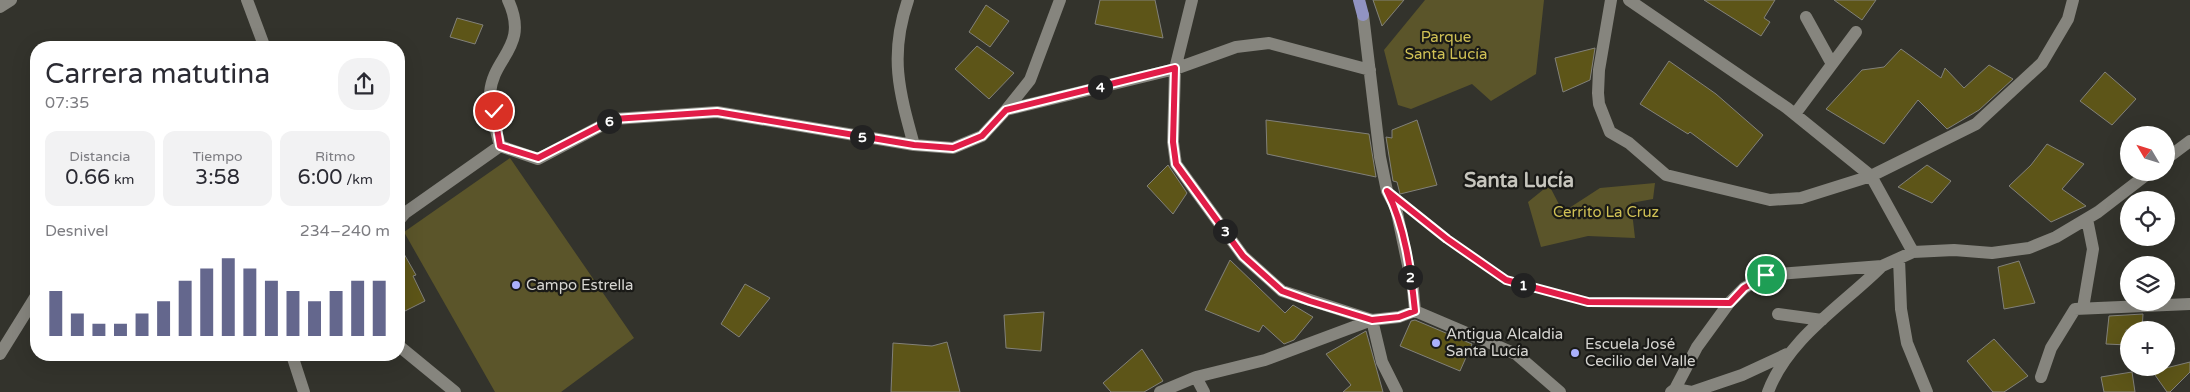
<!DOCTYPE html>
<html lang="es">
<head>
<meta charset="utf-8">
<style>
	body { margin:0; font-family:"Varela Round",sans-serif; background:#f2f2f3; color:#2b2b33; height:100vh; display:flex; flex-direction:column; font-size:19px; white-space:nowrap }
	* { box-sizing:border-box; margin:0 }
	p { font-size:16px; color:#7c7c81 }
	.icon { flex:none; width:28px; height:28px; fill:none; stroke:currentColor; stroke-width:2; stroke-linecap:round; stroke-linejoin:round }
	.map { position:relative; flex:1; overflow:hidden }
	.drawer { position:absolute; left:30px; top:41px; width:375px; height:320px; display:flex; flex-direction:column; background:#fff; border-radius:20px; box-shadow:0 5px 20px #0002 }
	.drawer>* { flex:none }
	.needle { width:32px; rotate:308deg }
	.fabs { position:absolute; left:2120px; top:126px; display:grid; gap:10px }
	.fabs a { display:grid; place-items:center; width:55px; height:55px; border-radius:50%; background:#fff; box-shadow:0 5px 20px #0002; font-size:25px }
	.pin { position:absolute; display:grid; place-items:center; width:42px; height:42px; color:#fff; margin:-21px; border:2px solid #fff; border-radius:50%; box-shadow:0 1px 5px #0007 }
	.km { position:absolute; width:25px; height:25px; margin:-12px; border-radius:50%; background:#222; color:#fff; font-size:14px; line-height:25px; text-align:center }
	.round { display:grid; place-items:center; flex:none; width:52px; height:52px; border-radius:20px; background:#f2f2f3 }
	.headline { display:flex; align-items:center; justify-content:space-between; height:85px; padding:0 15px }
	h1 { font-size:28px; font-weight:600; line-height:38px }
	.stats { display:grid; grid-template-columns:repeat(3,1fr); gap:8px; height:85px; padding:5px 15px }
	.stats div { display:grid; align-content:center; border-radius:12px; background:#f2f2f3; text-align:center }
	.stats b { font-size:21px; font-weight:600 }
	.stats small { font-size:14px; font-weight:400 }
	.stats p { font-size:14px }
	.chart { height:140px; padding:10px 15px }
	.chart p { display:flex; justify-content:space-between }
	.chart svg { width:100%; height:90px; margin-top:5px; stroke:#64678d; stroke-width:6 }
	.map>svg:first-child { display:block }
	.green { fill:#5b552a }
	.building { fill:#5d5518; stroke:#82817a }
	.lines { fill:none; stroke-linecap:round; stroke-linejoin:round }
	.path { stroke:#70706a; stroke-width:3; stroke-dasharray:4 4; stroke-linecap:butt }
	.minor { stroke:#86857e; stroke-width:12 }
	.major { stroke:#9193c2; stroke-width:12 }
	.route-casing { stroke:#fff; stroke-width:10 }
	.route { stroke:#e11d48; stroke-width:6 }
	.poi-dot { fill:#aab0fb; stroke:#1a1a17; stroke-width:2 }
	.labels { text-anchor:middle; stroke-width:4.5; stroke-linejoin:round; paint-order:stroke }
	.park-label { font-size:15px; fill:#d0c155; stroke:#1a1a17 }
	.poi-label { font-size:15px; fill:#d7d6d2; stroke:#1a1a17; text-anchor:start }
	.district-label { font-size:20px; font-weight:bold; fill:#c6c5bd; stroke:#1a1a17 }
</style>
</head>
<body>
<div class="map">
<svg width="2190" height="392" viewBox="0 0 2190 392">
	<rect width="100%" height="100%" fill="#33332c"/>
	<path class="green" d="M 1425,0 L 1544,0 L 1536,74 L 1491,101 L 1472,84 L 1411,109 L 1398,105 L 1384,50 Z
		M 510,158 L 634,338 L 561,392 L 495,392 L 404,232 Z
		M 1655,183 L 1653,199 L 1631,203 L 1635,238 L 1588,236 L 1541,247 L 1528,202 L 1549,185 L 1563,212 L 1600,188 Z"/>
	<path class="building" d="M 1100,0 L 1155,0 L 1163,38 L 1095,24 Z
		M 1373,0 L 1404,0 L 1382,26 Z
		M 1704,0 L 1775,0 L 1764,18 L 1770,22 L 1761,36 Z
		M 1834,0 L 1876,0 L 1862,20 Z
		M 986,5 L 1009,21 L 990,47 L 969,32 Z
		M 457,18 L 483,25 L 475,44 L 450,37 Z
		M 977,46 L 1014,73 L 989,99 L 955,69 Z
		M 1595,48 L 1590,80 L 1563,92 L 1555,58 Z
		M 1901,49 L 1941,78 L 1945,68 L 1964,88 L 1989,65 L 2013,79 L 1979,110 L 1947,129 L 1918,100 L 1884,144 L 1826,109 L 1862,70 L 1884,67 Z
		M 1669,61 L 1716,94 L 1763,135 L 1737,167 L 1690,132 L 1688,134 L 1640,104 Z
		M 2105,72 L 2136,99 L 2112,125 L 2080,101 Z
		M 1266,120 L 1369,134 L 1376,177 L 1267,154 Z
		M 1417,120 L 1437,185 L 1400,194 L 1397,182 L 1393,181 L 1386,137 L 1392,138 L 1392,130 Z
		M 2047,144 L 2084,164 L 2062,189 L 2086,206 L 2051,222 L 2009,186 L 2031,165 Z
		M 1168,165 L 1187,193 L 1173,214 L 1147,186 Z
		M 1927,165 L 1951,181 L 1932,203 L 1898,187 Z
		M 399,245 L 416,275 L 413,276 L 425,301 L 399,314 Z
		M 1230,260 L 1285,313 L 1293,305 L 1313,317 L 1294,340 L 1284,344 L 1263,325 L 1259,332 L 1205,310 Z
		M 2019,261 L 2035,303 L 2004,309 L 1998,267 Z
		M 745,284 L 770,298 L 739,337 L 721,324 Z
		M 1044,312 L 1041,351 L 1006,348 L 1004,315 Z
		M 2143,314 L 2142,330 L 2126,330 L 2128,345 L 2106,344 L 2109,316 Z
		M 1415,320 L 1472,344 L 1460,371 L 1400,346 L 1411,321 Z
		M 1366,331 L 1383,392 L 1343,392 L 1351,385 L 1326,354 Z
		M 1994,339 L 2028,376 L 2004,392 L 1993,392 L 1967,361 Z
		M 947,342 L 960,392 L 891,392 L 893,343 L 932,346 Z
		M 1142,349 L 1163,381 L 1144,392 L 1111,392 L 1103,383 Z
		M 2190,362 L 2190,372 L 2170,392 L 2167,392 L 2150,368 L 2166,368 Z
		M 2132,372 L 2135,392 L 2104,392 L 2101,377 Z"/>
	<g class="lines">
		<path class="path" d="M 1411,210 L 1447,239 L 1506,280 L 1588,302 L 1711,303"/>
		<path class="minor" d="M 247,0 L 265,48
			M 908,0 C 889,55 899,91 914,145
			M 1192,0 L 1175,69 L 1173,142 L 1176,164 L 1243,256 L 1282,291 L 1372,320 L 1382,362 L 1397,392
			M 1611,0 L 1599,70 L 1598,93 L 1599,104 L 1610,132 L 1629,143 L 1666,175 L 1770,200 L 1801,198 L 1871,176 L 1976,124 L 2042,63 L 2068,19 L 2073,0
			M 1629,0 L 1787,108 L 1871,176 L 1913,252
			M 0,7 L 11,0
			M 1363,15 L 1380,157 L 1387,191 L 1396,208 L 1413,289 L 1415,311
			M 1806,17 L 1832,64
			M 1006,110 L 1175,69 L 1236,47 L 1269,43 L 1370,70
			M 1795,114 L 1856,32
			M 500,146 L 538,159 L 614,119 L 717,112 L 914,145 L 953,148 L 982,136 L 1006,110 L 1030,80 L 1060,0
			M 2166,159 L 2190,141
			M 399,220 L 405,213 L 500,146 C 497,134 489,105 490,93 C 493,56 530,47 508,0
			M 1899,259 L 1901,309 L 1907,343 L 1927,392
			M 2083,308 L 2093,249 L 2087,219
			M 1778,314 L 1822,320
			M 399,346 L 455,392
			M 0,354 L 36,296
			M 292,355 L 304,392
			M 1196,377 L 1204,392
			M 2041,377 L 2051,348 L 2075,309 L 2190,304
			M 1675,389 L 1692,392 L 1742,375 L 1787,354
			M 1160,392 L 1196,377 L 1265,360 L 1372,320 L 1399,317 L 1415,311 L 1516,354 L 1560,392
			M 1671,392 L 1675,389 L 1697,347 L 1729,303 L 1744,288 L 1766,275 L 1882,266 L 1913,252 L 1954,250 L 1992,253 L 2029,248 L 2056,237 L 2098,212 L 2150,172
			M 1768,392 C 1788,338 1843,305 1882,266"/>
		<path class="major" d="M 1359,0 L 1363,15"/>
	</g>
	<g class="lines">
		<defs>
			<path id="route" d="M 494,111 L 500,146 L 538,158 L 614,119 L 717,112 L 914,145 L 953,148 L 982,136 L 1006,110 L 1175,68 L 1173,142 L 1176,164 L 1243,256 L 1282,291 L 1310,301 L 1372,320 L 1399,317 L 1415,311 C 1411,272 1405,226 1387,191 L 1447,239 L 1506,280 L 1588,302 L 1730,303 L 1744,288 L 1766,275"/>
		</defs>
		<use href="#route" class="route-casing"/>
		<use href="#route" class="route"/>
	</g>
	<g class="poi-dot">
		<circle cx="516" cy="285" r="5"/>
		<circle cx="1436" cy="343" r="5"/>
		<circle cx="1575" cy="353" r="5"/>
	</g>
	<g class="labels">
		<g class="park-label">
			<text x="1446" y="42">Parque<tspan x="1446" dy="17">Santa Lucía</tspan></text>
			<text x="1606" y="217">Cerrito La Cruz</text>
		</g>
		<g class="poi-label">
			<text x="526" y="290">Campo Estrella</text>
			<text x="1446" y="339">Antigua Alcaldia<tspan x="1446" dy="17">Santa Lucía</tspan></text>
			<text x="1585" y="349">Escuela José<tspan x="1585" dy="17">Cecilio del Valle</tspan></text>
		</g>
		<g class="district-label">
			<text x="1519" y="187">Santa Lucía</text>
		</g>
	</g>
</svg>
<div class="fabs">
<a><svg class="needle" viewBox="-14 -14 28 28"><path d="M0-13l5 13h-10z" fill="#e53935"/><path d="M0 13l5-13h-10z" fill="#7c7c81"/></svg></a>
<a><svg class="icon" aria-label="locate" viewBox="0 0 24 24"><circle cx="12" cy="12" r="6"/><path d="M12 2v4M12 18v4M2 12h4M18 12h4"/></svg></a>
<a><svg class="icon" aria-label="layers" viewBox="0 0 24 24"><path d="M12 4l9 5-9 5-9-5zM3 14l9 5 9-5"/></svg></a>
<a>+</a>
</div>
<div class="pin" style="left:1766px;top:275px;background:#1e9e55"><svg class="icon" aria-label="arrive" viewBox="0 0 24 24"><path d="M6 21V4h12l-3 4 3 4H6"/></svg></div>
<div class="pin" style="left:494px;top:111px;background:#d93025"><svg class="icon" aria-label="check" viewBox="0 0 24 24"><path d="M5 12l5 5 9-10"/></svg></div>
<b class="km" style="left:1523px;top:285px">1</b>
<b class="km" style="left:1410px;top:277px">2</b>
<b class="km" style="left:1225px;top:231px">3</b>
<b class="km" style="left:1100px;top:87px">4</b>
<b class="km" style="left:862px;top:137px">5</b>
<b class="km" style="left:609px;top:121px">6</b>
<section class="drawer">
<div class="headline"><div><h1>Carrera matutina</h1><p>07:35</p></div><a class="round"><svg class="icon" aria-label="share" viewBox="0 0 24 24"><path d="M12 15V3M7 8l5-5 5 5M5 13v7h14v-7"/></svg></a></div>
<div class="stats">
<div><p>Distancia</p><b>0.66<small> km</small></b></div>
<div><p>Tiempo</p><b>3:58</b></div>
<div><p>Ritmo</p><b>6:00<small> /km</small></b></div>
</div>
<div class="chart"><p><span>Desnivel</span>234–240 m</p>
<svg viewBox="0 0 160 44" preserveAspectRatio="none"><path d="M5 44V22M15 44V33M25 44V38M35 44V38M45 44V33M55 44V27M65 44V17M75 44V11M85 44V6M95 44V11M105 44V17M115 44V22M125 44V27M135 44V22M145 44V17M155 44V17"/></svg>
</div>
</section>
</div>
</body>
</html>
